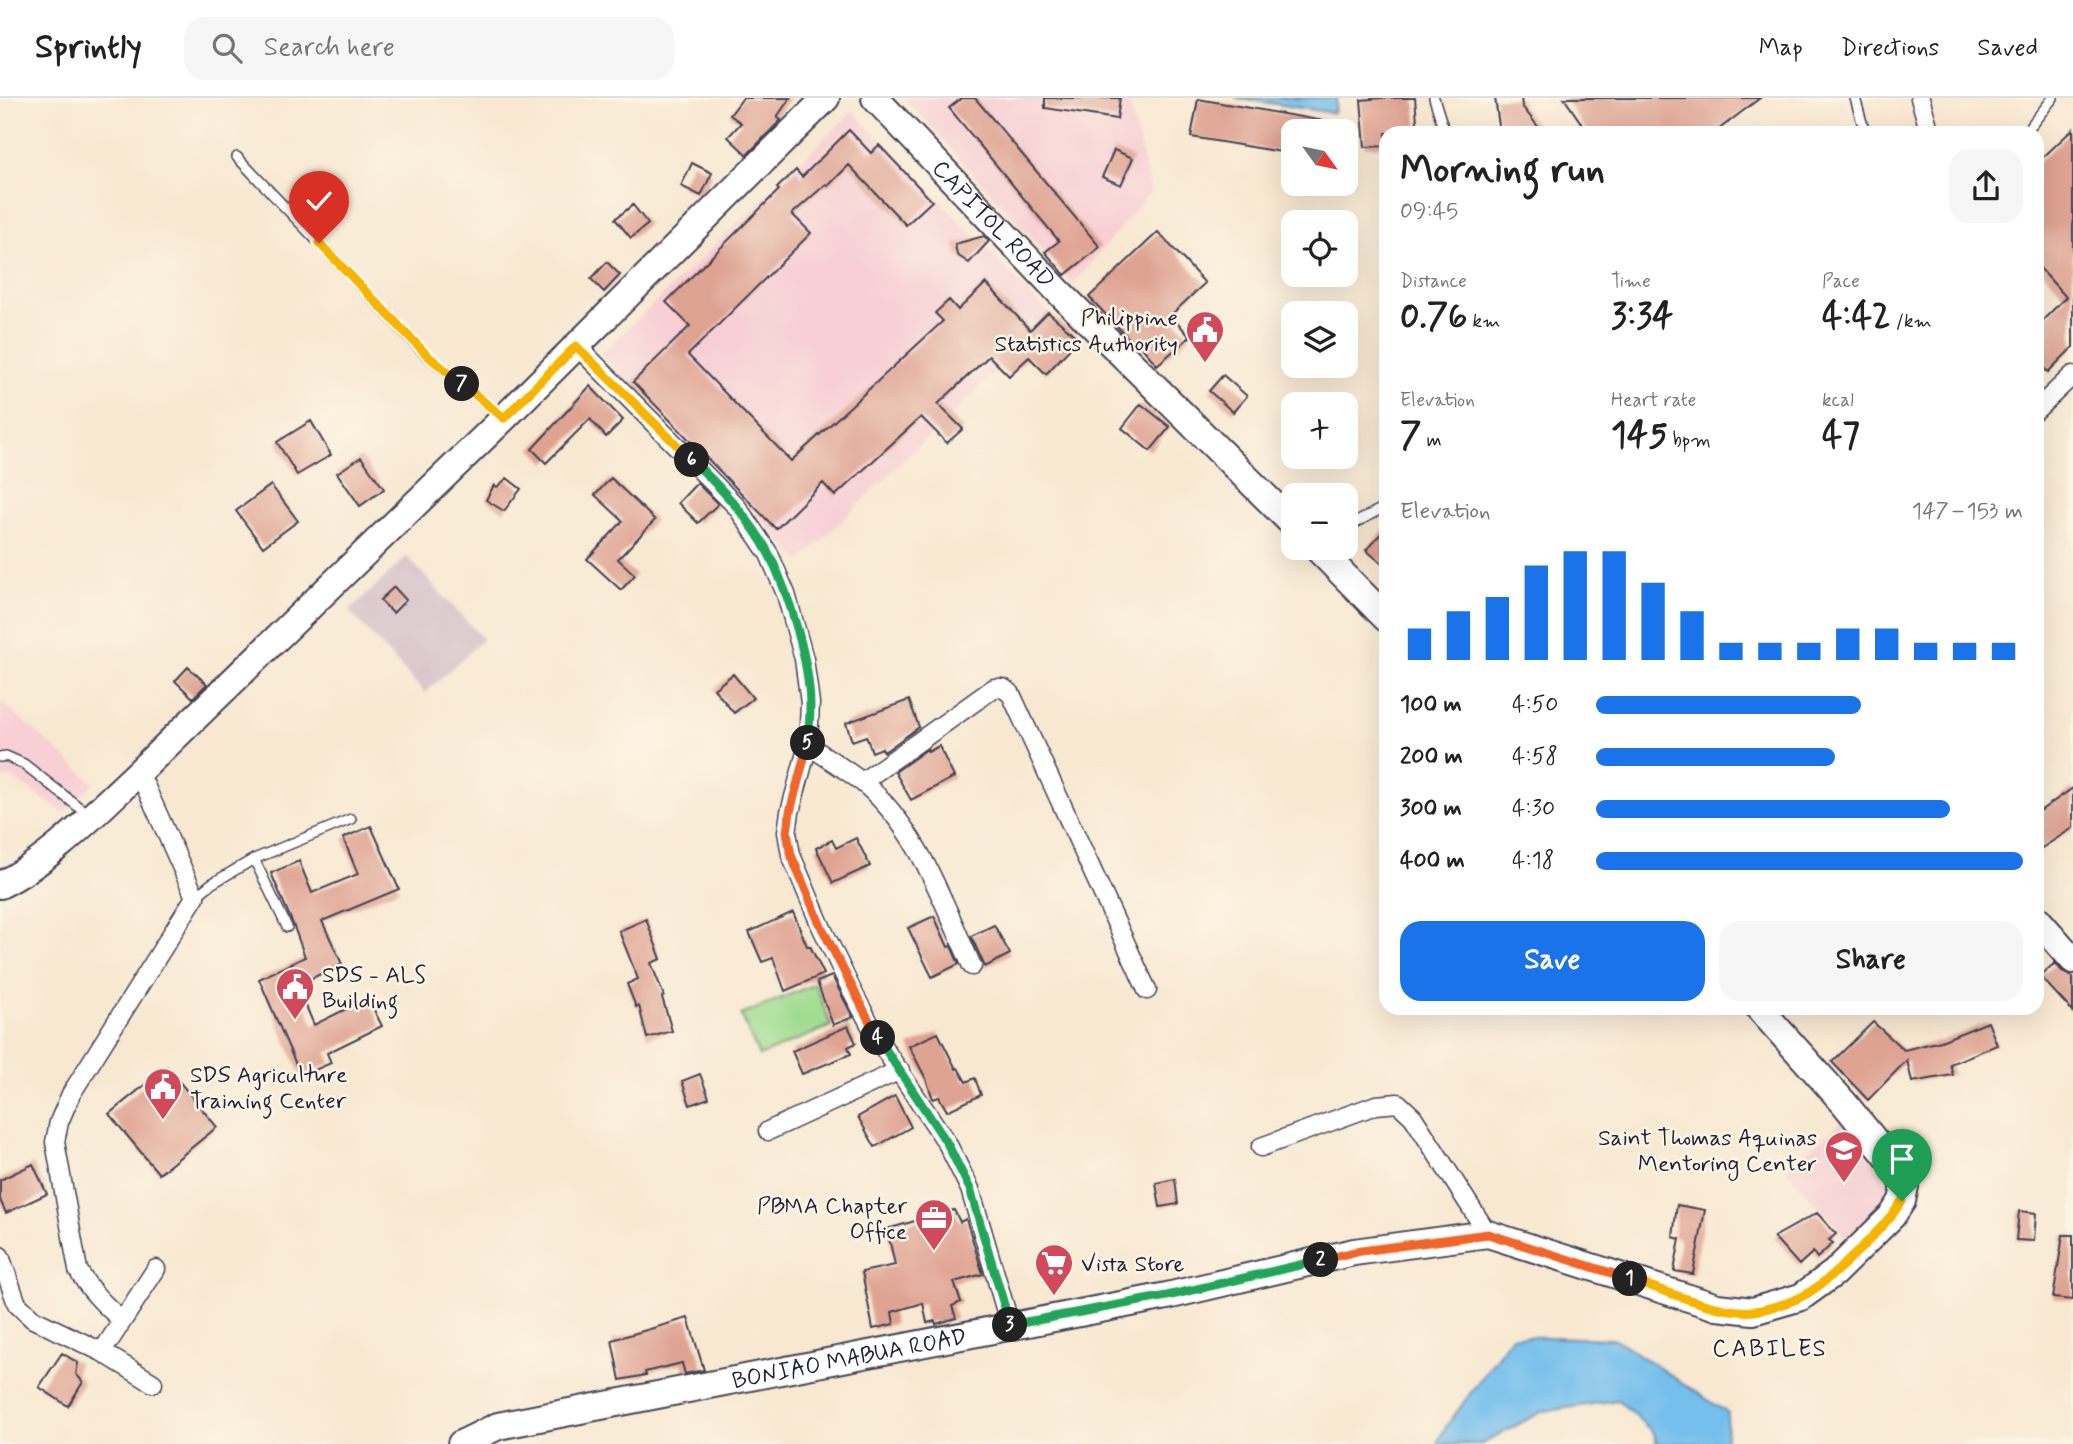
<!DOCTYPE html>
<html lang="en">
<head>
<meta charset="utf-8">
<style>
	body { margin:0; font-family:Mynerve,sans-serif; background:#f6f6f6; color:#222; height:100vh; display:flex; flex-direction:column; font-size:26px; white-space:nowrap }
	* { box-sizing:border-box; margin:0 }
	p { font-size:23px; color:#767676 }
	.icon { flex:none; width:38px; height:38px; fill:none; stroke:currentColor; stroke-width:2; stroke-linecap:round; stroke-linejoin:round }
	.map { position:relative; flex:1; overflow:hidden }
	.drawer { position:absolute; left:1379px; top:28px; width:665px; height:889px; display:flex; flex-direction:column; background:#fff; border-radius:21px; box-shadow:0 7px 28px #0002 }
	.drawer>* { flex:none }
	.needle { width:46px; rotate:123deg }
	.tools { position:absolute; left:1281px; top:21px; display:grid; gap:14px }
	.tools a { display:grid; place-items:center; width:77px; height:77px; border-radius:14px; background:#fff; box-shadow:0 7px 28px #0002; font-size:35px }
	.pin { position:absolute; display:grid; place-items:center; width:60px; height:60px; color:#fff; margin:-72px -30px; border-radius:50% 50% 50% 0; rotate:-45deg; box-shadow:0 0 7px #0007 }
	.pin .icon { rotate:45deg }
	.km { position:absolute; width:35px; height:35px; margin:-18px; border-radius:50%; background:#222; color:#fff; font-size:19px; line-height:35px; text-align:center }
	.round { display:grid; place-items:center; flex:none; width:74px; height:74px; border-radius:21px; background:#f6f6f6 }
	.head { display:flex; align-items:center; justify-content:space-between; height:119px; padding:0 21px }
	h1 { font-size:38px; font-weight:700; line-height:52px }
	.figures { display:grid; grid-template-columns:repeat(3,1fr); gap:10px; height:119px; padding:7px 21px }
	.figures div { display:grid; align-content:center }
	.figures b { font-size:35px; font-weight:700 }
	.figures small { font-size:19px; font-weight:400 }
	.figures p { font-size:19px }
	.chart { height:196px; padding:14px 21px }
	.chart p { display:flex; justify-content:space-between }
	.chart svg { width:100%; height:126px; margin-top:7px; stroke:#1a73e8; stroke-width:6 }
	.cta { display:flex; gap:14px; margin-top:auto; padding:14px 21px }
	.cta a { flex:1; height:80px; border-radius:21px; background:#1a73e8; color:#fff; font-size:28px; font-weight:700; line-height:80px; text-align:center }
	.cta a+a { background:#f6f6f6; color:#222 }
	ul { padding:0 21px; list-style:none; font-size:23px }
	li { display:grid; grid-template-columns:112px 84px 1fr; align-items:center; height:52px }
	li i { height:18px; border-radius:9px; background:#1a73e8 }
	header { display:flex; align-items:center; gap:42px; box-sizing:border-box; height:98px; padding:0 35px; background:#fff; border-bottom:2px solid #e0e0e0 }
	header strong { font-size:33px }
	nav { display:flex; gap:38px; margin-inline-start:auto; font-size:24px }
	.search { width:490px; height:63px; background:#f6f6f6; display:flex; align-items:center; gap:18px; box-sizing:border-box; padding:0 24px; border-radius:21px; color:#767676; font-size:26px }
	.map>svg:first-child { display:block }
	.built { fill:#f7cfd4 }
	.industrial { fill:#d2bdc8 }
	.green { fill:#9fdc90; stroke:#607f66; stroke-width:2 }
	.water { fill:#74bfed; stroke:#4b7094; stroke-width:2 }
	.building { fill:#dfa392 }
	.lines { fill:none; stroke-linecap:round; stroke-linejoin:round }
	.lane-casing { stroke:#424052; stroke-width:12 }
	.street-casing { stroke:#424052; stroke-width:21 }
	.secondary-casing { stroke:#424052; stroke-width:30 }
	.lane { stroke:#fff; stroke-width:9 }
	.street { stroke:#fff; stroke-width:18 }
	.secondary { stroke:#fff; stroke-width:26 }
	.split-1-casing { stroke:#fff; stroke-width:14 }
	.split-2-casing { stroke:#fff; stroke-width:14 }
	.split-3-casing { stroke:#fff; stroke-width:14 }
	.split-4-casing { stroke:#fff; stroke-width:14 }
	.split-5-casing { stroke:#fff; stroke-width:14 }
	.split-6-casing { stroke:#fff; stroke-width:14 }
	.split-7-casing { stroke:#fff; stroke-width:14 }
	.split-8-casing { stroke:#fff; stroke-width:14 }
	.split-1 { stroke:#f5b400; stroke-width:9 }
	.split-2 { stroke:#f0652b; stroke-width:9 }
	.split-3 { stroke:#22a559; stroke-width:9 }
	.split-4 { stroke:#22a559; stroke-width:9 }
	.split-5 { stroke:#f0652b; stroke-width:9 }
	.split-6 { stroke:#22a559; stroke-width:9 }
	.split-7 { stroke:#f5b400; stroke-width:9 }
	.split-8 { stroke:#f5b400; stroke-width:9 }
	.labels { text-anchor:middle; stroke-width:5; stroke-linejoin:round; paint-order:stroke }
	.street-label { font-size:23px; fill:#22223b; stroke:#fcf5e5 }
	.poi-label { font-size:23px; fill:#22223b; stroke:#fcf5e5; text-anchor:end }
	.neighbourhood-label { font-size:24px; letter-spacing:2px; fill:#22223b; stroke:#fcf5e5 }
</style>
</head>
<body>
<header>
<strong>Sprintly</strong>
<div class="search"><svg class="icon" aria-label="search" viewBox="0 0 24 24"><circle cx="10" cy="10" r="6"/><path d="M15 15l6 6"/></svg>Search here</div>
<nav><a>Map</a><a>Directions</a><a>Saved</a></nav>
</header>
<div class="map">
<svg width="2073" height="1346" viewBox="0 0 2073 1346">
	<rect width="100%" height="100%" fill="#fcf5e5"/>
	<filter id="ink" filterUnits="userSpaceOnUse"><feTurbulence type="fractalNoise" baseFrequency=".0143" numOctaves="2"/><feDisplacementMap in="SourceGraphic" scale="14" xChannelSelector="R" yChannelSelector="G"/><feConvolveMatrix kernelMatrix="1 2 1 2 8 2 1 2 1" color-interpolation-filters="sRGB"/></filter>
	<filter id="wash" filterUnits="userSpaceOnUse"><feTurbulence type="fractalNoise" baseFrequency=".00686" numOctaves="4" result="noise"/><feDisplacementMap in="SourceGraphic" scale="28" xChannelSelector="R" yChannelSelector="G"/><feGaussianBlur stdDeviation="1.57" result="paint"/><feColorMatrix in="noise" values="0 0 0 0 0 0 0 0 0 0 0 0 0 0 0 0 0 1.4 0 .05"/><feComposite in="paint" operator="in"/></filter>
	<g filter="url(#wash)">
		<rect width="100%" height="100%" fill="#f8e8d1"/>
		<path class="built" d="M 905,0 L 1128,0 L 1151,93 L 1073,186 Z
			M 853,13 L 1052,219 L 800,463 L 601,257 Z
			M 0,602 L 94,685 L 64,715 L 13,680 L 0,680 Z
			M 1844,1022 L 1900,1101 L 1850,1145 L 1786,1071 Z"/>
		<path class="industrial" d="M 407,459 L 483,541 L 425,595 L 349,513 Z"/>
		<path class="green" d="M 815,886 L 831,928 L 759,958 L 741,917 Z"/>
		<path class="water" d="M 1236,0 L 1337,0 L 1334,15 Z
			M 1512,1238 L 1615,1241 L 1728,1315 L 1725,1346 L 1657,1346 L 1654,1335 L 1618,1302 L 1541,1314 L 1482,1346 L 1437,1346 L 1443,1333 Z"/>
		<g id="blocks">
			<path class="building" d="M 743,0 L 790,0 L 777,19 L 781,22 L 747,57 L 728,39 L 741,25 L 730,17 Z
				M 962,0 L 975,0 L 1100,149 L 1065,177 L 1045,154 L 1059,143 L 949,10 Z
				M 1045,0 L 1120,0 L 1117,21 L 1045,10 Z
				M 1382,0 L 1415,0 L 1418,35 L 1386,35 L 1386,48 L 1365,49 L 1361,2 Z
				M 1495,0 L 1521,0 L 1522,8 L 1543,35 L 1500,35 Z
				M 1564,0 L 1760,0 L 1714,35 L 1588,35 Z
				M 1198,1 L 1330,24 L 1329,33 L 1293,33 L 1293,56 L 1191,39 Z
				M 2073,31 L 2073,249 L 2048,274 L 2037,264 L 2037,228 L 2066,199 L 2037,167 L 2037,65 Z
				M 849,32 L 871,55 L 879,47 L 932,103 L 906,127 L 849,67 L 828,88 L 826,86 L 792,116 L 811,135 L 688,257 L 791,363 L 943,223 L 935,215 L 949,202 L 958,212 L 986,185 L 1030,232 L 1048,214 L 1079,241 L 1046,276 L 1029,259 L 1009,278 L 989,258 L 938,306 L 963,331 L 947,345 L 921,319 L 835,398 L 823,385 L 776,431 L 633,284 L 690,228 L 666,204 L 779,92 L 777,90 L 796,72 L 802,79 Z
				M 1114,52 L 1133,60 L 1121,87 L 1102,79 Z
				M 692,65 L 712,75 L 701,98 L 681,88 Z
				M 633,107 L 648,126 L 631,140 L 615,121 Z
				M 1158,134 L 1205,185 L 1171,217 L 1190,239 L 1157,267 L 1140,247 L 1137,249 L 1089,199 Z
				M 984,138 L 989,143 L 969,165 L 957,157 L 955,146 Z
				M 607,164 L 620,177 L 604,194 L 591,181 Z
				M 1223,277 L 1247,298 L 1233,314 L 1209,293 Z
				M 590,288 L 623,322 L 606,339 L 590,321 L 546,365 L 532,351 Z
				M 1141,306 L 1170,329 L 1150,353 L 1122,330 Z
				M 311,323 L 331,357 L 297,377 L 277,344 Z
				M 361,359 L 384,391 L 360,408 L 337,375 Z
				M 507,380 L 521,391 L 504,413 L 486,402 L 494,387 L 497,389 Z
				M 611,380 L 655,422 L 618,461 L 635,477 L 621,492 L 587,461 L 623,423 L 595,397 Z
				M 697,385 L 718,406 L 698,425 L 678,405 Z
				M 271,387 L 298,423 L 263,449 L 236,413 Z
				M 1386,430 L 1386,469 L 1366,452 Z
				M 394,489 L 406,502 L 393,515 L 380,502 Z
				M 188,569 L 207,586 L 193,600 L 175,583 Z
				M 733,576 L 753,600 L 734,615 L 714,591 Z
				M 909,602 L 919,629 L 884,654 L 882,650 L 872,654 L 866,638 L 852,643 L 846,625 Z
				M 939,648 L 954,679 L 911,702 L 895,674 L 927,651 L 928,654 Z
				M 2073,690 L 2073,730 L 2037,753 L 2037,715 Z
				M 371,728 L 399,791 L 322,823 L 342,866 L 297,887 L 314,927 L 368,900 L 382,928 L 327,955 L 331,965 L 301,978 L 259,881 L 305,859 L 293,826 L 271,775 L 299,763 L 312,795 L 358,776 L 343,740 Z
				M 856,740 L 870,768 L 833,785 L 816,750 L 832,742 L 836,750 Z
				M 793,814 L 807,848 L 810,848 L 824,876 L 785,893 L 773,860 L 762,864 L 749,834 Z
				M 934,818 L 948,849 L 951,848 L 959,866 L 932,879 L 908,830 Z
				M 646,821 L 661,861 L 651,865 L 664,898 L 662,899 L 672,933 L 647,940 L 639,908 L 636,909 L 627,886 L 638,881 L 619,833 Z
				M 994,827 L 1010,856 L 985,869 L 971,838 Z
				M 2055,865 L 2062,873 L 2073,879 L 2073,914 L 2040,878 Z
				M 832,878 L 853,919 L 833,927 L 817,884 Z
				M 1873,924 L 1904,952 L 1941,943 L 1988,924 L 1997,947 L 1950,966 L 1953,977 L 1912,984 L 1907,962 L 1868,1002 L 1832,964 Z
				M 848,928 L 856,945 L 848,949 L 851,956 L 802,976 L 792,953 Z
				M 938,935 L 956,971 L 958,970 L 966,984 L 975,980 L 981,997 L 947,1013 L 939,999 L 933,1001 L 926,981 L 909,948 Z
				M 167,969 L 217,1029 L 159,1076 L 109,1016 Z
				M 700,976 L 709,1000 L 690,1007 L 682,983 Z
				M 895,998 L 911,1029 L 875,1049 L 858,1019 Z
				M 33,1066 L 47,1096 L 6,1115 L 0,1102 L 0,1082 Z
				M 1175,1081 L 1178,1106 L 1160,1109 L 1156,1085 Z
				M 1677,1107 L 1705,1112 L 1693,1176 L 1674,1173 L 1680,1141 L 1673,1139 Z
				M 954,1112 L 960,1124 L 966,1121 L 983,1176 L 954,1184 L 961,1204 L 952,1208 L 956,1220 L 936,1226 L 935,1223 L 927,1225 L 923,1205 L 892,1214 L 894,1226 L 873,1231 L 862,1174 L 895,1167 L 887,1131 Z
				M 2019,1113 L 2036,1115 L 2034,1143 L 2016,1142 Z
				M 1817,1115 L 1836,1136 L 1829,1142 L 1833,1145 L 1817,1160 L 1813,1154 L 1799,1167 L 1774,1139 Z
				M 2063,1137 L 2073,1137 L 2073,1202 L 2053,1200 Z
				M 688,1220 L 704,1272 L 685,1276 L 682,1265 L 645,1274 L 646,1277 L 620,1282 L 612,1242 Z
				M 62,1255 L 78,1265 L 76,1276 L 83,1284 L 68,1308 L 39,1289 Z"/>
		</g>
	</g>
	<g filter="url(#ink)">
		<use href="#blocks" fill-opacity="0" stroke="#424052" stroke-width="2"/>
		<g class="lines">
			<defs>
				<path id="lane" d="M 1434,0 L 1445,35
					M 1855,0 L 1865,35
					M 2025,35 L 2053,0
					M 237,59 L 427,258 L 503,319
					M 1346,430 L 1386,408
					M 0,659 L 6,658 L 24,666 L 90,718
					M 195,799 L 211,786 L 254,761
					M 287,829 L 254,761 L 351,721"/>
				<path id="street" d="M 1920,0 L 1930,35
					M 577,248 L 737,409 L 769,456 L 786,496 L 804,561 L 810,605 L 808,647 L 790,714 L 787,734 L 791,757 L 820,826 L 852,893 L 879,943 L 947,1045 L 970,1091 L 1010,1227
					M 2037,311 L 2073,277
					M 808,647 C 826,659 845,671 862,684 C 918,729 943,805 972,868
					M 862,684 L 994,590 L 1003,590 L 1011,596 L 1147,892
					M 768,1033 L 900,972
					M 1261,1049 L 1376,1007 L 1398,1005 L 1413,1019 L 1488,1136
					M 0,1158 L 17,1206 L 33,1221 L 102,1254
					M 122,1222 C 104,1207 89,1192 78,1172 L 55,1044 L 59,1024 L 71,996 L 195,799 L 139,674
					M 153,1285 L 102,1254 L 156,1171"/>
				<g id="secondary">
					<path id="s1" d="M 875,0 L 1059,194 L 1293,426"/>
					<path d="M 1317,450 L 1386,520"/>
					<path d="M 0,787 C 50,763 98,712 139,674 L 504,320 L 826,0"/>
					<path d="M 2037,821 L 2073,862"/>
					<path id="s2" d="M 461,1346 L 498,1328 L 1167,1198 L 1354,1154 L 1488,1136 L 1717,1209 L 1753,1213 L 1801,1199 L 1834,1175 L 1892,1118 L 1902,1103 L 1905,1088 L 1896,1069 L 1844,1005 L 1759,910"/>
				</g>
			</defs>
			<use href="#lane" class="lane-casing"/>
			<use href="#street" class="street-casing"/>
			<use href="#secondary" class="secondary-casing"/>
			<use href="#lane" class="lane"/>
			<use href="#street" class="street"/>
			<use href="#secondary" class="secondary"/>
		</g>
	</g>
	<g class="lines" filter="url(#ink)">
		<defs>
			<path id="split-1" d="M 1630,1181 C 1663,1192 1721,1217 1754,1213 C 1768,1211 1789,1205 1801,1199 C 1828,1186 1885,1129 1902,1103"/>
			<path id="split-2" d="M 1321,1162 L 1354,1154 L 1488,1136 L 1630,1181"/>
			<path id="split-3" d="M 1010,1227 L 1167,1198 L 1321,1162"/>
			<path id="split-4" d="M 878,940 L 947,1045 L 970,1091 L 1010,1227"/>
			<path id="split-5" d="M 808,645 L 790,714 L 787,734 L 791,757 L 820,826 L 878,940"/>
			<path id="split-6" d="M 692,362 C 721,390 751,421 770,458 C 789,496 810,564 810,608 C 810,620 809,633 808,645"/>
			<path id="split-7" d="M 462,286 L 504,320 L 576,248 L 692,362"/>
			<path id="split-8" d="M 319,145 L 428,258 L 462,286"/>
		</defs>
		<use href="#split-1" class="split-1-casing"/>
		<use href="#split-2" class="split-2-casing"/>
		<use href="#split-3" class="split-3-casing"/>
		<use href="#split-4" class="split-4-casing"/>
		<use href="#split-5" class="split-5-casing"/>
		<use href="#split-6" class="split-6-casing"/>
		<use href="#split-7" class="split-7-casing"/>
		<use href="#split-8" class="split-8-casing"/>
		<use href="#split-1" class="split-1"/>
		<use href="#split-2" class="split-2"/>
		<use href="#split-3" class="split-3"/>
		<use href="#split-4" class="split-4"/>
		<use href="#split-5" class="split-5"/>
		<use href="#split-6" class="split-6"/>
		<use href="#split-7" class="split-7"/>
		<use href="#split-8" class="split-8"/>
	</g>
	<defs>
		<symbol id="civic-pin" viewBox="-11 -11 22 30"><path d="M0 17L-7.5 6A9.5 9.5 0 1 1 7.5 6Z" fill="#d1495b" stroke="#fcf5e5"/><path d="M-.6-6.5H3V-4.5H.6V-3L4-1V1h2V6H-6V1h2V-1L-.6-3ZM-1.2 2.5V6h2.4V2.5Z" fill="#fff"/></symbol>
		<symbol id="school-pin" viewBox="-11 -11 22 30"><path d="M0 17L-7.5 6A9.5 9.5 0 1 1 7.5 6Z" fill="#d1495b" stroke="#fcf5e5"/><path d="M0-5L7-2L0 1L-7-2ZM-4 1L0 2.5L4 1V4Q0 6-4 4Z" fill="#fff"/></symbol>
		<symbol id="office-pin" viewBox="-11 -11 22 30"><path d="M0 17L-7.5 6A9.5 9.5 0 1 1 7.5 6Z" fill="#d1495b" stroke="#fcf5e5"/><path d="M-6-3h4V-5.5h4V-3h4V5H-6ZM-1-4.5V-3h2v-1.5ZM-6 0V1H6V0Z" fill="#fff"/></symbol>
		<symbol id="supermarket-pin" viewBox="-11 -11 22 30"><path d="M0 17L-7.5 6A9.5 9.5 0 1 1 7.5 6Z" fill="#d1495b" stroke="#fcf5e5"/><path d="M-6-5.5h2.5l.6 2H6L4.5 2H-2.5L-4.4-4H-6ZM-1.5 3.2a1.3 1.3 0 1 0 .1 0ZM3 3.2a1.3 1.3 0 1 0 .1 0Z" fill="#fff"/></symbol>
	</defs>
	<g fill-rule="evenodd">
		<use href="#civic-pin" x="1183" y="210" width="44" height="60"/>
		<use href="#civic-pin" x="273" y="867" width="44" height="60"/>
		<use href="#civic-pin" x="141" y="967" width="44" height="60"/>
		<use href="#school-pin" x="1822" y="1030" width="44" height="60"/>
		<use href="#office-pin" x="912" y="1098" width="44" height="60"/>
		<use href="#supermarket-pin" x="1032" y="1143" width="44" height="60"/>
	</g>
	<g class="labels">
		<g class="street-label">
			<text dy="8" stroke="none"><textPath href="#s1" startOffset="173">CAPITOL ROAD</textPath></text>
			<text dy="8" stroke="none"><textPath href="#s2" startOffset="399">BONIAO MABUA ROAD</textPath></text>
		</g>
		<g class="poi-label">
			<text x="1178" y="227">Philippine<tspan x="1178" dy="26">Statistics Authority</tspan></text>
			<text x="322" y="884" text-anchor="start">SDS - ALS<tspan x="322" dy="26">Building</tspan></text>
			<text x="190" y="984" text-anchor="start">SDS Agriculture<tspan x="190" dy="26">Training Center</tspan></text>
			<text x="1817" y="1047">Saint Thomas Aquinas<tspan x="1817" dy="26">Mentoring Center</tspan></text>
			<text x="907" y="1115">PBMA Chapter<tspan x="907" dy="26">Office</tspan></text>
			<text x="1081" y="1173" text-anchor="start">Vista Store</text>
		</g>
		<g class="neighbourhood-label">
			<text x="1770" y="1258">CABILES</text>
		</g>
	</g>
</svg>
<div class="tools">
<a><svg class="needle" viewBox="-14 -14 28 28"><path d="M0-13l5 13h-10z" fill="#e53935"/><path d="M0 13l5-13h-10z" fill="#767676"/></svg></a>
<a><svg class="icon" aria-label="locate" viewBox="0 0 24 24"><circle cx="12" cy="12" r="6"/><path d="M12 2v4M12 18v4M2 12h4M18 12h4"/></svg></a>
<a><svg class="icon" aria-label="layers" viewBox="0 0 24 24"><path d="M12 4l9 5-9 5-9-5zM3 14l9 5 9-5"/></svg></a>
<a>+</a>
<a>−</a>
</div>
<div class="pin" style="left:1902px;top:1103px;background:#1e9e55"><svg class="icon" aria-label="arrive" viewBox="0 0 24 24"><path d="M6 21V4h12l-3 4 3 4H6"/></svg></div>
<div class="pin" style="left:319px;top:145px;background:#d93025"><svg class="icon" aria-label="check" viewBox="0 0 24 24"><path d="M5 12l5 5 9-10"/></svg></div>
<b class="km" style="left:1630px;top:1181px">1</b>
<b class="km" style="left:1321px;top:1162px">2</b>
<b class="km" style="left:1010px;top:1227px">3</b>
<b class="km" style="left:878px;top:940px">4</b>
<b class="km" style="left:808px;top:645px">5</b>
<b class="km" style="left:692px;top:362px">6</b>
<b class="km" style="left:462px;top:286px">7</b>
<section class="drawer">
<div class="head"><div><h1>Morning run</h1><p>09:45</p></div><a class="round"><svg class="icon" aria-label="share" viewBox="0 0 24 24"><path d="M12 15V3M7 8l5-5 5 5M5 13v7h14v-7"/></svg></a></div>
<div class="figures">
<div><p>Distance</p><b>0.76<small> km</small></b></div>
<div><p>Time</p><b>3:34</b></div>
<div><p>Pace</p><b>4:42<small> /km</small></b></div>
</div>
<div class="figures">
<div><p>Elevation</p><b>7<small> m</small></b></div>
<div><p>Heart rate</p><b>145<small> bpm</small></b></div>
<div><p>kcal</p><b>47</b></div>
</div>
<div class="chart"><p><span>Elevation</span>147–153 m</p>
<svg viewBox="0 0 160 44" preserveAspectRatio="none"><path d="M5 44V33M15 44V27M25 44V22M35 44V11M45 44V6M55 44V6M65 44V17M75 44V27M85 44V38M95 44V38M105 44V38M115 44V33M125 44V33M135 44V38M145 44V38M155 44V38"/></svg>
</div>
<ul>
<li><b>100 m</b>4:50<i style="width:62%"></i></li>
<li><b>200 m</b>4:58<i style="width:56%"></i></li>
<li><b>300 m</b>4:30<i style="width:83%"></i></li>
<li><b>400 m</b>4:18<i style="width:100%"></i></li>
</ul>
<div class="cta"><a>Save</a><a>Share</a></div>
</section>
</div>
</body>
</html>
